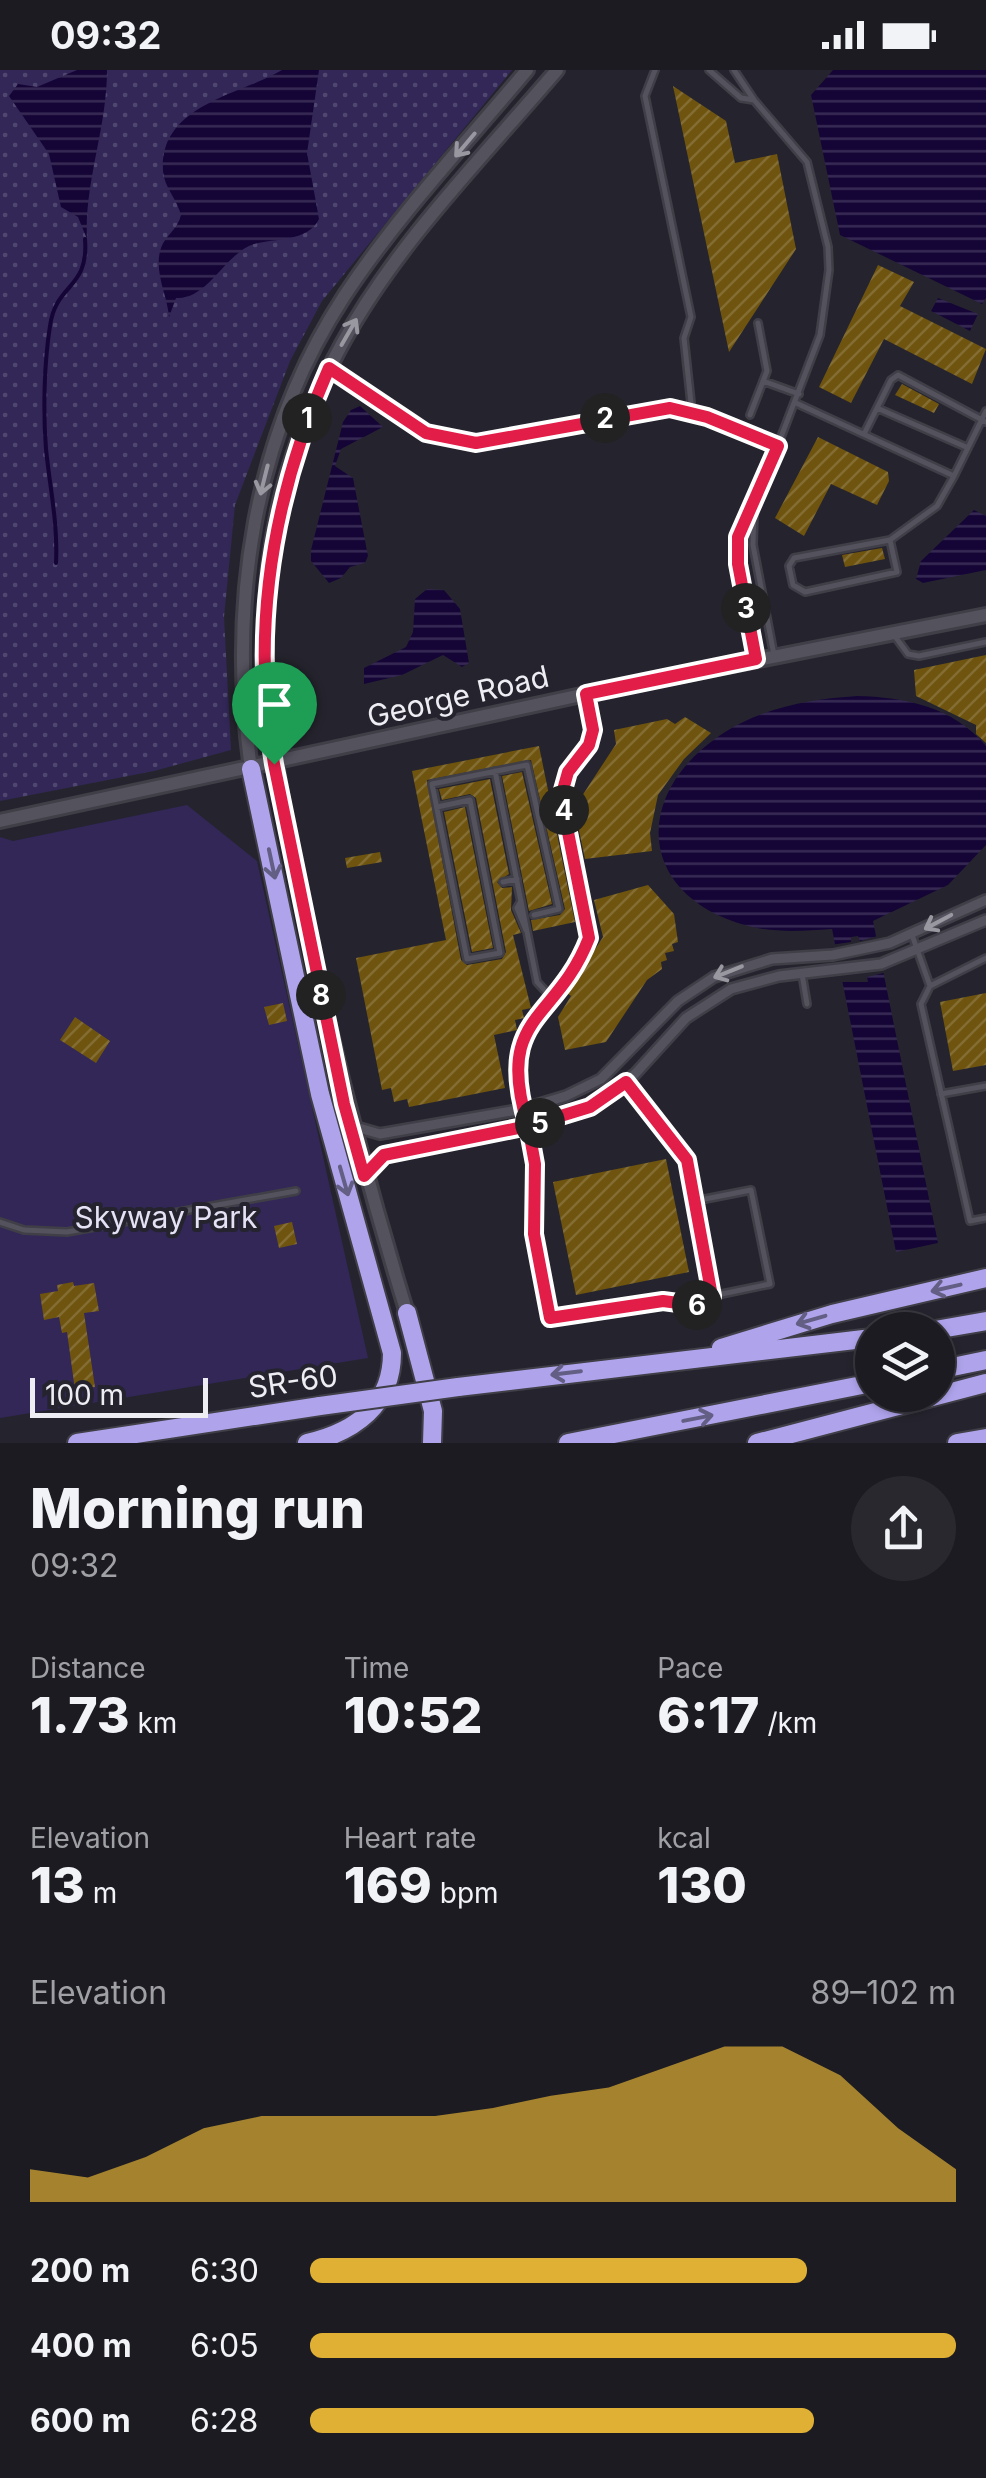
<!DOCTYPE html>
<html lang="en">
<head>
<meta charset="utf-8">
<style>
	body { margin:0; font-family:Inter,sans-serif; background:#29282f; color:#f1f3f6; height:100vh; display:flex; flex-direction:column; font-size:38px; white-space:nowrap }
	* { box-sizing:border-box; margin:0 }
	p { font-size:32px; color:#a0a1a5 }
	.icon { flex:none; width:55px; height:55px; fill:none; stroke:currentColor; stroke-width:2; stroke-linecap:round; stroke-linejoin:round }
	.map { position:relative; height:1373px; overflow:hidden }
	.panel { display:flex; flex-direction:column; background:#1c1b22; flex:1 }
	.panel>* { flex:none }
	.controls { position:absolute; left:855px; top:1242px; display:grid; gap:20px }
	.controls a { display:grid; place-items:center; width:100px; height:100px; border-radius:50%; background:#1c1b22; box-shadow:0 2px 8px #0004,0 0 0 2px #3a3940; font-size:50px }
	.scale { position:absolute; left:30px; bottom:25px; width:178px; box-sizing:border-box; padding-left:10px; border:5px solid #eeedf4; border-top:0; font-size:28px; line-height:35px; white-space:nowrap; color:#eeedf4; -webkit-text-stroke:8px #25242e; paint-order:stroke }
	.pin { position:absolute; display:grid; place-items:center; width:85px; height:85px; color:#fff; margin:-102px -42px; border-radius:50% 50% 50% 0; rotate:-45deg; box-shadow:0 0 10px #0007 }
	.pin .icon { rotate:45deg }
	.km { position:absolute; width:50px; height:50px; margin:-25px; border-radius:50%; background:#222; color:#fff; font-size:28px; line-height:50px; text-align:center }
	.round { display:grid; place-items:center; flex:none; width:105px; height:105px; border-radius:52px; background:#29282f }
	.head { display:flex; align-items:center; justify-content:space-between; height:170px; padding:0 30px }
	h1 { font-size:55px; font-weight:800; line-height:75px }
	.figures { display:grid; grid-template-columns:repeat(3,1fr); gap:15px; height:170px; padding:10px 30px }
	.figures div { display:grid; align-content:center }
	.figures b { font-size:50px; font-weight:800 }
	.figures small { font-size:28px; font-weight:400 }
	.figures p { font-size:28px }
	.chart { height:280px; padding:20px 30px }
	.chart p { display:flex; justify-content:space-between }
	.chart svg { width:100%; height:180px; margin-top:10px; fill:#dfb034; opacity:.7 }
	ul { padding:0 30px; list-style:none; font-size:32px }
	li { display:grid; grid-template-columns:160px 120px 1fr; align-items:center; height:75px }
	li i { height:25px; border-radius:12px; background:#dfb034 }
	.status { display:flex; justify-content:space-between; align-items:center; height:70px; padding:0 50px; background:#1c1b22; direction:ltr }
	.status svg { height:28px; fill:currentColor }
	.map>svg:first-child { display:block }
	.grass { fill:url(#grass-dots) }
	.park { fill:#322757 }
	.water { fill:url(#water-rules) }
	.pier { fill:#25242e }
	.lines { fill:none; stroke-linecap:round; stroke-linejoin:round }
	.stream { stroke:#150536; stroke-width:4 }
	.building { fill:url(#building-hatch) }
	.lane-casing { stroke:#403e47; stroke-width:10 }
	.street-casing { stroke:#403e47; stroke-width:14 }
	.secondary-casing { stroke:#403e47; stroke-width:18 }
	.highway-casing { stroke:#403e47; stroke-width:22 }
	.lane { stroke:#53525d; stroke-width:5 }
	.street { stroke:#53525d; stroke-width:9 }
	.secondary { stroke:#53525d; stroke-width:12 }
	.highway { stroke:#afa4ec; stroke-width:18 }
	.highway-bridge-casing { stroke:#403e47; stroke-width:22; stroke-linecap:butt }
	.highway-bridge { stroke:#afa4ec; stroke-width:18 }
	.oneway { stroke:#9998a1 }
	.oneway2 { stroke:#635e84 }
	.route-casing { stroke:#fff; stroke-width:20 }
	.route { stroke:#e11d48; stroke-width:12 }
	.labels { text-anchor:middle; stroke-width:8; stroke-linejoin:round; paint-order:stroke }
	.street-label { font-size:30px; fill:#eeedf4; stroke:#25242e }
	.park-label { font-size:30px; fill:#e4e2f4; stroke:#25242e }
</style>
</head>
<body>
<div class="status"><b>09:32</b><svg viewBox="0 0 49 12"><path d="M0 12V9h3v3zM5 12V6h3v6zM10 12V3h3v9zM15 12V0h3v12zM26 1h20v11H26zM47 4h2v5h-2z"/></svg></div>
<div class="map">
<svg width="986" height="1373" viewBox="0 0 986 1373">
	<defs>
		<pattern id="grass-dots" width="8" height="8" patternUnits="userSpaceOnUse" patternTransform="scale(2.5)"><rect width="8" height="8" fill="#322757"/><path d="M2 2h.1M6 6h.1" fill="none" stroke="#504770" stroke-width="1.8" stroke-linecap="round"/></pattern>
		<pattern id="water-rules" width="6" height="5" patternUnits="userSpaceOnUse" patternTransform="scale(2.5)"><rect width="6" height="5" fill="#150536"/><path d="M0 2.5h6" fill="none" stroke="#372a54"/></pattern>
		<pattern id="building-hatch" width="6" height="6" patternUnits="userSpaceOnUse" patternTransform="scale(2.5)"><rect width="6" height="6" fill="#6e540e"/><path d="M-1 1l2-2M0 6l6-6M5 7l2-2" fill="none" stroke="#836d32"/></pattern>
	</defs>
	<rect width="100%" height="100%" fill="#25242e"/>
	<path class="grass" d="M 0,0 L 512,0 L 322,231 L 290,291 L 235,435 L 224,547 L 231,680 L 154,701 L 0,731 Z"/>
	<path class="park" d="M 187,735 L 257,791 L 368,1288 L 0,1348 L 0,767 L 13,771 Z"/>
	<path class="water" d="M 77,0 L 107,0 C 107,58 84,114 87,169 L 78,147 L 61,137 L 49,84 L 9,26 L 18,14 L 37,17 Z
		M 282,0 L 319,0 L 307,83 L 319,149 C 308,172 275,168 254,174 C 225,183 208,230 176,228 L 169,247 C 168,227 153,201 161,178 C 165,166 178,159 181,145 C 177,129 164,117 163,101 C 159,35 240,25 282,0 Z
		M 833,0 L 986,0 L 986,228 L 982,234 L 840,165 L 811,25 Z
		M 938,228 L 978,244 L 970,261 L 931,241 Z
		M 360,336 L 383,357 L 341,379 L 335,396 L 353,408 L 368,486 L 365,493 L 350,497 L 341,508 L 329,513 L 311,491 L 311,480 L 343,352 L 351,340 Z
		M 974,440 L 986,446 L 986,500 L 923,513 L 916,509 L 921,491 Z
		M 427,519 L 444,520 L 460,539 L 469,593 L 462,597 L 443,585 L 402,605 L 364,614 L 364,598 L 406,577 L 413,562 L 415,529 Z
		M 857,626 C 905,627 954,637 986,676 L 986,775 L 948,815 L 873,851 L 938,1173 L 896,1182 L 832,859 C 804,861 775,863 748,856 C 639,827 630,727 719,666 C 759,638 810,629 857,626 Z"/>
	<path class="pier" d="M 881,865 L 888,902 L 867,907 L 868,912 L 837,912 L 830,875 L 851,872 L 851,867 L 858,866 L 860,871 Z"/>
	<g class="lines">
		<path class="stream" d="M 56,493 C 58,453 50,419 46,379 C 43,341 44,294 50,256 C 56,212 89,220 85,169"/>
	</g>
	<path class="building" d="M 673,16 L 726,51 L 735,93 L 777,84 L 796,179 L 729,282 Z
		M 878,195 L 914,212 L 900,236 L 986,279 L 972,314 L 884,269 L 851,333 L 819,317 Z
		M 902,314 L 939,334 L 934,343 L 895,325 Z
		M 818,367 L 888,402 L 889,411 L 877,435 L 831,414 L 804,466 L 775,448 Z
		M 882,478 L 885,489 L 845,497 L 842,485 Z
		M 986,585 L 986,673 L 976,664 L 976,655 L 916,626 L 914,600 Z
		M 685,647 L 711,663 L 684,689 L 658,725 L 650,763 L 652,781 L 585,789 L 572,728 L 582,726 L 616,674 L 614,660 L 667,649 L 675,654 Z
		M 539,676 L 575,852 L 533,861 L 531,850 L 560,845 L 565,839 L 531,690 L 427,710 L 461,890 L 467,895 L 502,889 L 506,882 L 476,728 L 470,724 L 442,730 L 439,719 L 490,709 L 509,804 L 497,812 L 502,818 L 512,817 L 511,840 L 521,863 L 513,865 L 531,938 L 522,940 L 524,948 L 515,950 L 517,960 L 494,965 L 505,1018 L 409,1037 L 407,1029 L 394,1032 L 391,1018 L 382,1020 L 356,888 L 446,870 L 412,701 Z
		M 522,702 L 552,834 L 529,841 L 502,706 Z
		M 465,737 L 493,878 L 472,882 L 444,742 Z
		M 380,782 L 382,792 L 347,798 L 345,788 Z
		M 648,815 L 674,844 L 678,872 L 672,874 L 674,881 L 665,883 L 667,890 L 661,892 L 662,899 L 647,910 L 606,972 L 565,980 L 558,947 L 571,926 L 567,923 L 603,867 L 594,830 Z
		M 986,923 L 986,995 L 953,1001 L 940,932 Z
		M 283,933 L 287,951 L 269,955 L 264,937 Z
		M 75,947 L 110,971 L 96,993 L 60,970 Z
		M 666,1089 L 689,1202 L 576,1225 L 553,1112 Z
		M 292,1152 L 297,1174 L 279,1178 L 274,1156 Z
		M 73,1212 L 74,1216 L 94,1213 L 99,1241 L 84,1243 L 95,1317 L 75,1320 L 67,1262 L 62,1263 L 59,1247 L 44,1250 L 40,1224 L 58,1221 L 57,1215 Z"/>
	<g class="lines">
		<defs>
			<path id="lane" d="M 655,0 L 645,26 L 691,247 L 684,268 L 692,342
				M 709,0 L 741,28 L 754,30
				M 734,0 L 754,30 L 807,92 L 828,177 L 829,200 L 820,265 L 755,435 C 721,477 747,541 756,589
				M 332,300 L 426,363 L 476,373 L 670,339 L 707,347 L 779,376
				M 763,311 L 799,324
				M 796,333 L 954,406 L 986,341
				M 877,338 L 966,377
				M 750,345 L 767,301 L 758,253
				M 864,364 L 891,310 L 898,305 L 986,352
				M 754,438 L 753,475 L 774,585
				M 890,470 L 794,488 L 789,496 L 793,515 L 805,522 L 897,502 L 890,470 L 937,436 L 954,406
				M 894,565 L 908,584 L 919,586 L 986,572
				M 587,627 L 593,660 L 589,675 L 568,702 L 561,727 L 589,867 L 523,968 L 515,1004 L 532,1071 L 534,1164 L 551,1248 L 663,1231 L 701,1236 L 712,1226 L 770,1214 L 751,1120 L 695,1131
				M 495,701 L 537,912 L 551,927
				M 437,737 L 470,730 L 500,883 L 467,889 L 432,714 L 527,695 L 559,839 L 534,845
				M 503,812 L 517,809
				M 521,831 L 517,838 L 526,860
				M 912,865 L 930,916 L 986,888
				M 802,904 L 807,934
				M 930,916 L 921,934 L 970,1151 L 986,1148
				M 626,1012 L 687,1090 L 712,1226
				M 941,1024 L 986,1016
				M 0,1152 L 24,1160 L 67,1162 L 296,1121"/>
			<path id="street" d="M 352,1056 L 380,1064 L 523,1039 L 566,1026 L 601,1009 L 678,931 L 714,907 L 772,889 L 833,885 L 890,873 L 986,830
				M 365,1105 L 383,1085 L 528,1056 L 590,1037 L 635,1004 L 686,948 L 731,919 L 779,906 L 881,894 L 986,850"/>
			<path id="secondary" d="M 251,699 C 228,534 253,365 345,225 C 398,145 466,73 527,0
				M 0,751 L 586,624 L 986,545
				M 407,1243 C 367,1112 333,982 305,848 C 261,634 231,476 342,274 C 397,173 483,87 557,0"/>
			<path id="highway" d="M 251,699 L 320,1024 L 392,1283 C 392,1335 355,1362 307,1373
				M 407,1243 L 433,1341 L 432,1373
				M 935,1260 L 986,1251
				M 721,1278 L 832,1244 L 986,1208
				M 938,1300 L 986,1290
				M 458,1317 L 872,1268
				M 77,1373 L 320,1336
				M 568,1373 L 872,1313
				M 757,1373 L 986,1313
				M 957,1373 L 986,1368"/>
		</defs>
		<use href="#lane" class="lane-casing"/>
		<use href="#street" class="street-casing"/>
		<use href="#secondary" class="secondary-casing"/>
		<use href="#highway" class="highway-casing"/>
		<use href="#lane" class="lane"/>
		<use href="#street" class="street"/>
		<use href="#secondary" class="secondary"/>
		<use href="#highway" class="highway"/>
		<defs>
			<path id="highway-bridge" d="M 320,1336 L 458,1317"/>
		</defs>
		<use href="#highway-bridge" class="highway-bridge-casing"/>
		<use href="#highway-bridge" class="highway-bridge"/>
	</g>
	<defs><path id="oneway-shaft" d="M-6 0H5M1.5-3L5.5 0L1.5 3" fill="none" stroke-width="1.6" stroke-linecap="round" stroke-linejoin="round" transform="scale(2.5)"/></defs>
	<g class="oneway">
		<use href="#oneway-shaft" transform="translate(465 75) rotate(130)"/>
		<use href="#oneway-shaft" transform="translate(349 262) rotate(-60)"/>
		<use href="#oneway-shaft" transform="translate(264 410) rotate(104)"/>
		<use href="#oneway-shaft" transform="translate(938 852) rotate(152)"/>
		<use href="#oneway-shaft" transform="translate(728 902) rotate(158)"/>
	</g>
	<g class="oneway2">
		<use href="#oneway-shaft" transform="translate(272 794) rotate(78)"/>
		<use href="#oneway-shaft" transform="translate(344 1111) rotate(74)"/>
		<use href="#oneway-shaft" transform="translate(946 1218) rotate(167)"/>
		<use href="#oneway-shaft" transform="translate(811 1250) rotate(164)"/>
		<use href="#oneway-shaft" transform="translate(566 1303) rotate(173)"/>
		<use href="#oneway-shaft" transform="translate(698 1348) rotate(-11)"/>
	</g>
	<g class="lines">
		<defs>
			<path id="route" d="M 274,694 C 250,556 273,425 329,298 L 426,363 L 476,373 L 670,338 L 707,347 L 778,376 L 738,467 L 738,494 L 756,589 L 586,624 L 593,660 L 589,675 L 568,702 L 561,727 L 589,868 C 556,953 494,944 528,1056 L 590,1037 L 626,1012 L 687,1090 L 712,1226 L 701,1236 L 663,1231 L 550,1248 L 534,1164 L 535,1094 L 528,1056 L 384,1085 L 364,1106 L 344,1034 L 274,694"/>
		</defs>
		<use href="#route" class="route-casing"/>
		<use href="#route" class="route"/>
	</g>
	<g class="labels">
		<g class="street-label">
			<text transform="translate(458 627) rotate(-13)" y="10">George Road</text>
			<text transform="translate(293 1312) rotate(-8)" y="10">SR-60</text>
		</g>
		<g class="park-label">
			<text x="166" y="1158">Skyway Park</text>
		</g>
	</g>
</svg>
<div class="controls">
<a><svg class="icon" aria-label="layers" viewBox="0 0 24 24"><path d="M12 4l9 5-9 5-9-5zM3 14l9 5 9-5"/></svg></a>
</div>
<div class="scale">100 m</div>
<div class="pin" style="left:274px;top:694px;background:#1e9e55"><svg class="icon" aria-label="arrive" viewBox="0 0 24 24"><path d="M6 21V4h12l-3 4 3 4H6"/></svg></div>
<b class="km" style="left:307px;top:348px">1</b>
<b class="km" style="left:605px;top:348px">2</b>
<b class="km" style="left:746px;top:538px">3</b>
<b class="km" style="left:564px;top:740px">4</b>
<b class="km" style="left:540px;top:1053px">5</b>
<b class="km" style="left:697px;top:1235px">6</b>
<b class="km" style="left:321px;top:925px">8</b>
</div>
<section class="panel">
<div class="head"><div><h1>Morning run</h1><p>09:32</p></div><a class="round"><svg class="icon" aria-label="share" viewBox="0 0 24 24"><path d="M12 15V3M7 8l5-5 5 5M5 13v7h14v-7"/></svg></a></div>
<div class="figures">
<div><p>Distance</p><b>1.73<small> km</small></b></div>
<div><p>Time</p><b>10:52</b></div>
<div><p>Pace</p><b>6:17<small> /km</small></b></div>
</div>
<div class="figures">
<div><p>Elevation</p><b>13<small> m</small></b></div>
<div><p>Heart rate</p><b>169<small> bpm</small></b></div>
<div><p>kcal</p><b>130</b></div>
</div>
<div class="chart"><p><span>Elevation</span>89–102 m</p>
<svg viewBox="0 0 160 44" preserveAspectRatio="none"><path d="M0 44V36L10 38L20 33L30 26L40 23L50 23L60 23L70 23L80 21L90 18L100 16L110 11L120 6L130 6L140 13L150 26L160 36V44z"/></svg>
</div>
<ul>
<li><b>200 m</b>6:30<i style="width:77%"></i></li>
<li><b>400 m</b>6:05<i style="width:100%"></i></li>
<li><b>600 m</b>6:28<i style="width:78%"></i></li>
</ul>
</section>
</body>
</html>
